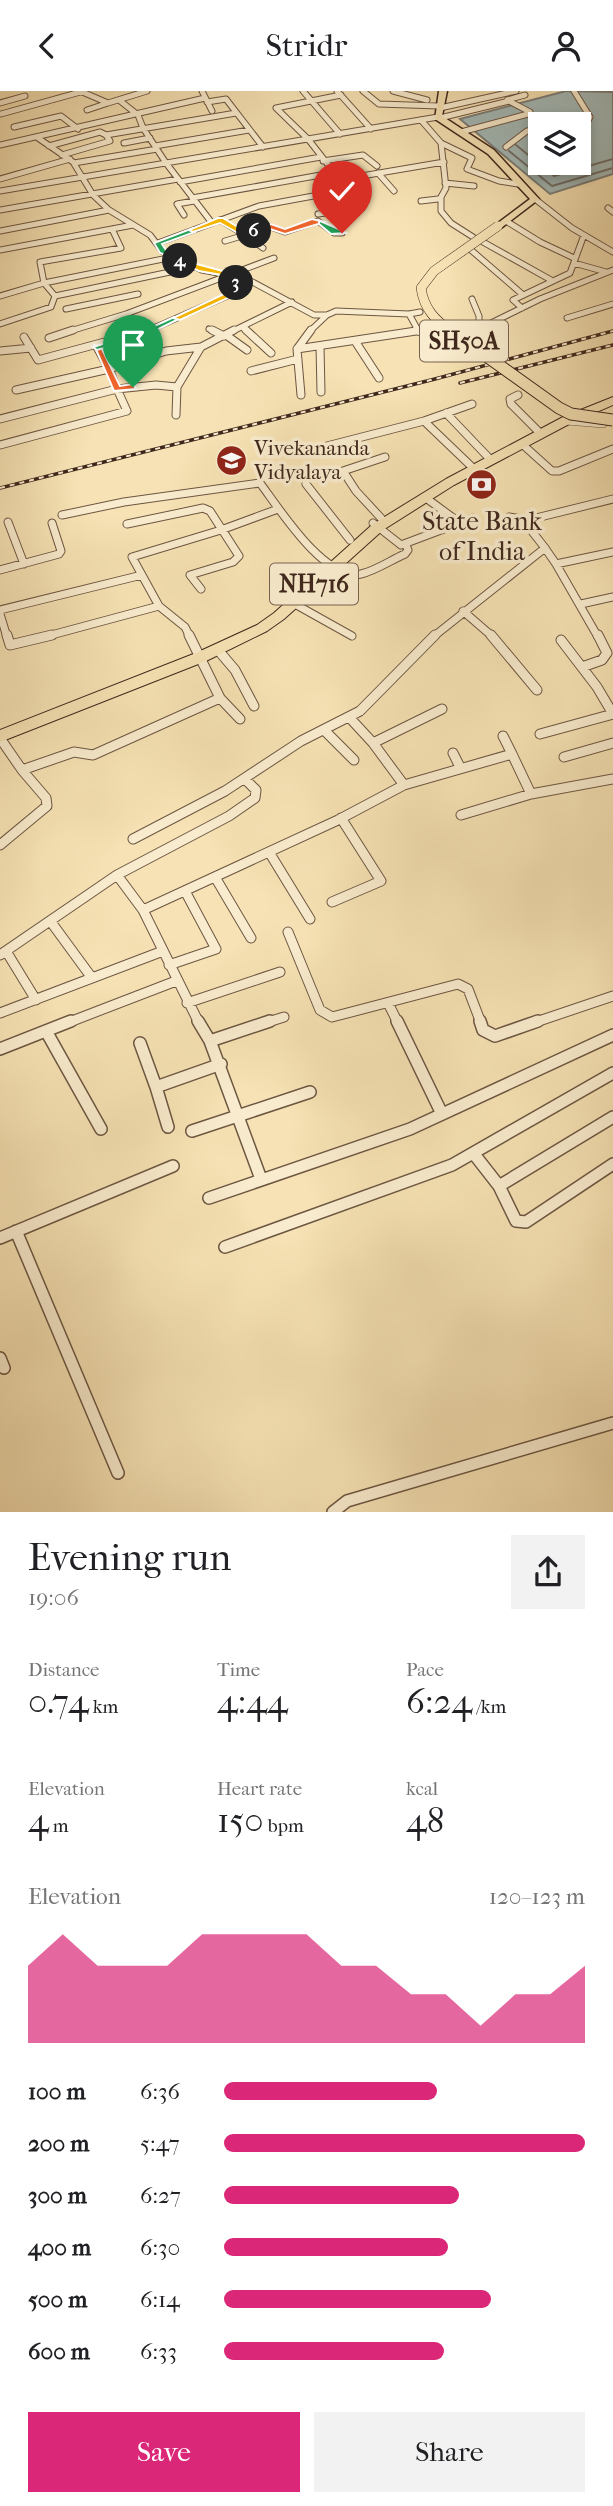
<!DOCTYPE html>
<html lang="en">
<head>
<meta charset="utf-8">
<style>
	body { margin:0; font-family:"IM FELL French Canon",serif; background:#f2f2f2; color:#202124; height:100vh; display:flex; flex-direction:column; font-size:26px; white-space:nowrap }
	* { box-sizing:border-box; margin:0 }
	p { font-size:23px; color:#757577 }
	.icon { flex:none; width:38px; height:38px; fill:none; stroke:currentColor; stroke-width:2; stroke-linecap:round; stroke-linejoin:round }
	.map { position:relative; height:1421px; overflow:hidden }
	.side { display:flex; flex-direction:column; background:#fff; flex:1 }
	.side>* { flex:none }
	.controls { position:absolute; left:528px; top:21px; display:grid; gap:14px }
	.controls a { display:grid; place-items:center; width:63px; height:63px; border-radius:0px; background:#fff; box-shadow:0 4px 10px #0003; font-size:35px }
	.pin { position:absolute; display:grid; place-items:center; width:60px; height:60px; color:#fff; margin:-72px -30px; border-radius:50% 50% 50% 0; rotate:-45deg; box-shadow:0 0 7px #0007 }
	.pin .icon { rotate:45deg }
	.km { position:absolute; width:35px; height:35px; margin:-18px; border-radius:50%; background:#222; color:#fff; font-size:19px; line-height:35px; text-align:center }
	.round { display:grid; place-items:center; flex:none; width:74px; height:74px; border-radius:0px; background:#f2f2f2 }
	.summary { display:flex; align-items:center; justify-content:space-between; height:119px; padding:0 28px }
	h1 { font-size:38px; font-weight:600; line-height:52px }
	.stats { display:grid; grid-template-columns:repeat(3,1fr); gap:10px; height:119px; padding:7px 28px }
	.stats div { display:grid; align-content:center }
	.stats b { font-size:35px; font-weight:600 }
	.stats small { font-size:19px; font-weight:400 }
	.stats p { font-size:19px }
	.chart { height:196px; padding:14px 28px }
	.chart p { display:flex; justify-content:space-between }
	.chart svg { width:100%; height:126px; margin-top:7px; fill:#db2777; opacity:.7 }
	.button { display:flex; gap:14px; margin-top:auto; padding:14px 28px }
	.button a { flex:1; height:80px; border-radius:0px; background:#db2777; color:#fff; font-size:28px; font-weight:600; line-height:80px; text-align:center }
	.button a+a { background:#f2f2f2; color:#202124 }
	ul { padding:0 28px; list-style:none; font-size:23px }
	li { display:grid; grid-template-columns:112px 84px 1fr; align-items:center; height:52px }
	li i { height:18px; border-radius:9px; background:#db2777 }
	header { display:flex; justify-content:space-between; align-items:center; height:91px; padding:0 28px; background:#fff; font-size:32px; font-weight:600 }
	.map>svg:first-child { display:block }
	.water { fill:#a3bab9; stroke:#7b7f7a; stroke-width:2; fill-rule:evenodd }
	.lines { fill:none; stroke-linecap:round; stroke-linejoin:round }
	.shore { stroke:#71706a; stroke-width:2 }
	.minor-far3-casing { stroke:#6d5642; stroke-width:7 }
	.minor-far2-casing { stroke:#6d5642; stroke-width:9 }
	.minor-far1-casing { stroke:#6d5642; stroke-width:11 }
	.minor-casing { stroke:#6d5642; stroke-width:14 }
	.tertiary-casing { stroke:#6d5642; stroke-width:10 }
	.primary-casing { stroke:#3f271c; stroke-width:3 }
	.trunk-casing { stroke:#3f271c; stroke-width:2 }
	.minor-far3 { stroke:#f9ecce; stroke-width:5 }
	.minor-far2 { stroke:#f9ecce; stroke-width:7 }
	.minor-far1 { stroke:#f9ecce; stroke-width:9 }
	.minor { stroke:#f9ecce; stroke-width:11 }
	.tertiary { stroke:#f9ecce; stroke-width:9 }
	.primary { fill:#f6e2b4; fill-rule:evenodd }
	.trunk { fill:#f6e2b4; fill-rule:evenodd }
	.rail-casing { stroke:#3f271c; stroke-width:3.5 }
	.rail { stroke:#f9ecce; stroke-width:2; stroke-dasharray:5; stroke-linecap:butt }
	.primary-bridge-far1-casing { stroke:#3f271c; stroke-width:10; stroke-linecap:butt }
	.primary-bridge-casing { stroke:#3f271c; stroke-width:13; stroke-linecap:butt }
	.primary-bridge-far1 { stroke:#f6e2b4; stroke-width:9 }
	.primary-bridge { stroke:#f6e2b4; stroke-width:11 }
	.split-1 { fill:#f0652b; stroke:#fff; stroke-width:2 }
	.split-2 { fill:#22a559; stroke:#fff; stroke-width:2 }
	.split-3 { fill:#f5b400; stroke:#fff; stroke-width:2 }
	.split-4 { fill:#f5b400; stroke:#fff; stroke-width:2 }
	.split-5 { fill:#22a559; stroke:#fff; stroke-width:2 }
	.split-6 { fill:#f5b400; stroke:#fff; stroke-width:2 }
	.split-7 { fill:#f0652b; stroke:#fff; stroke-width:2 }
	.split-8 { fill:#22a559; stroke:#fff; stroke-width:2 }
	.labels { text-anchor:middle; stroke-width:7; stroke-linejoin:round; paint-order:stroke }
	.far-poi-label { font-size:21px; fill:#3f271c; stroke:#f9ecce; text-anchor:start }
	.shield { fill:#f9ecce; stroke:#776251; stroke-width:2 }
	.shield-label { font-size:24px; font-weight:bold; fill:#3f271c }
	.poi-label { font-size:26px; fill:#3f271c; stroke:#f9ecce }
</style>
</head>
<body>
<header><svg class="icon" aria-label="back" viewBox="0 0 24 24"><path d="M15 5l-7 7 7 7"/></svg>Stridr<svg class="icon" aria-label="person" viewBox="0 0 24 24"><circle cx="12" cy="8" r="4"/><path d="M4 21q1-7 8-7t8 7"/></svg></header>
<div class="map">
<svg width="613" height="1421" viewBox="0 0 613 1421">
	<rect width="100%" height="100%" fill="#f6e2b4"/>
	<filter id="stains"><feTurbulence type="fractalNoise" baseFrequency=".00286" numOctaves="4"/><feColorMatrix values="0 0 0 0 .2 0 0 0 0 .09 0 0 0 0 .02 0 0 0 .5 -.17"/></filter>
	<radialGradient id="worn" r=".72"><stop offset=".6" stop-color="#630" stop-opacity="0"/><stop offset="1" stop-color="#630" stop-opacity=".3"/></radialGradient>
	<path class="water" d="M 566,0 L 613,1 L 613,83 L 550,103 L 460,28 ZM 541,33 L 579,33 L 579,72 L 541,72 Z"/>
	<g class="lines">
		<path class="shore" d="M 516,54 L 554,85 L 613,68
			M 509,60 L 552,95 L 613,77"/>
		<defs>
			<path id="minor-far3" d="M 80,0 L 108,12 L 147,0
				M 202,0 L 212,20
				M 303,0 L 340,43
				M 337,0 L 371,38
				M 363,0 L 379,13 L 439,15
				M 393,0 L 427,9
				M 341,4 L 276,17 L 308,48 L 362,117
				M 119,9 L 138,24 L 143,37 L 166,72 L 212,132
				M 207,11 L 226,8 L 263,56
				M 0,12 L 25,5
				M 440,17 L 516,0
				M 87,19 L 108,12
				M 1,23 L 84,0
				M 440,27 L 509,10
				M 421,29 L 441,52 L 446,97 L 441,106 L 441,120 L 451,132 L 473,146
				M 569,33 L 588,30 L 590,26 L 574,0
				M 14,36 L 61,25 L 78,38
				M 461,41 L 528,23 L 530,21 L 507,9 L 525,4
				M 38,47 L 73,71 L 93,104 L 109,119 L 150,144 L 163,161 L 202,179 L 245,187 L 314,224 L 327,224 L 336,220 L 409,223 L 420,221
				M 124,52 L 150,47
				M 441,52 L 472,67 L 467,78 L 499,90 L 518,93
				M 0,54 L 205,7
				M 49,55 L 100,41 L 106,44 L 236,22
				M 155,55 L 249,39
				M 506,56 L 527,40 L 541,38
				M 62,64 L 110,50 L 106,44
				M 323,70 L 363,64 L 377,75
				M 74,72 L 157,58
				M 378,82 L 394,100
				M 0,88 L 70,68
				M 338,89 L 444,71
				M 180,91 L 321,66
				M 445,92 L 474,95
				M 0,100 L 438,26
				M 192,107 L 332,82
				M 535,108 L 572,137 L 613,161
				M 421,110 L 438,108
				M 608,117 L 613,121
				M 0,119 L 178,88
				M 318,123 L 362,117
				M 184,124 L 177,113 L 194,110
				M 220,129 L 245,144 L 268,135 L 285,141 L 318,130 L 334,142 L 342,142
				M 506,130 L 540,151 L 574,167
				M 0,140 L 109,119
				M 225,150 L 245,144 L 263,157
				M 483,151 L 551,189
				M 158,152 L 259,115 L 346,99
				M 0,159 L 133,134
				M 471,159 L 522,203
				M 574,172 L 606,181
				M 0,205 L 44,192 L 173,166
				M 55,205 L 44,192 L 40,171 L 121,157 L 112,138
				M 472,208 L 479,225 L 479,238 L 483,241
				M 522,217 L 513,209 L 570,182 L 584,144
				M 66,218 L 138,203
				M 409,223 L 419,241
				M 567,227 L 613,213
				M 0,233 L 51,216 L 55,205 L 194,176
				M 242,236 L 248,241
				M 209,238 L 216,241
				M 479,238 L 540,208 L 613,179
				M 67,241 L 126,223 L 274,167
				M 145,241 L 227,205 L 231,195 L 245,187
				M 231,241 L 292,211
				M 309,241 L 327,224
				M 408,241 L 416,240"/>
			<path id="minor-far2" d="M 212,239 L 224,245
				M 246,239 L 271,262
				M 416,239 L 440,250 L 455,250
				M 481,239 L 503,259 L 499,267
				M 226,244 L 247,259
				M 24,246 L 38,269 L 149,239
				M 49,247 L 73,239
				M 355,250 L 379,287
				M 320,255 L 321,301
				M 297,258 L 416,240
				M 0,260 L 31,257
				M 251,280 L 298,268
				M 177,296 L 156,294 L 117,298 L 109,278 L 166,260 L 201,256
				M 16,299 L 109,278 L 97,256
				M 301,304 L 297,258 L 311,239
				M 518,304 L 510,308 L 511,313 L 541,343
				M 446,322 L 488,366
				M 176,324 L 177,296 L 201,256 L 234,239
				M 0,328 L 117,298 L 127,320 L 0,354
				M 424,330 L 472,313
				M 522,353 L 552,380 L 559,380 L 613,358
				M 323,356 L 424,330 L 471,375
				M 306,393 L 350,449
				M 426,407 L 460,432
				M 62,424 L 124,411 L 260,392 C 279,417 324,490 361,483 C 375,480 391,469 405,463 L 408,459 L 406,454
				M 509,426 L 528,429
				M 381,427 L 356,400 L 343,380 L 385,366
				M 8,431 L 24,473
				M 373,432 L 401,454 L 473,427
				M 127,433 L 203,417 L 210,420 L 239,465 L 233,471 L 190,484 L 201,498
				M 545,457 L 527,434 L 528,429 L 613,408
				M 556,473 L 598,546
				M 0,479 L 59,463 L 61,460 L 52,432
				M 293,512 L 352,545
				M 581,513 L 613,506
				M 0,519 L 142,484
				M 463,520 L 493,546
				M 0,523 L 7,546
				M 44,546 L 159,515
				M 190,546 L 185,536 L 159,515 L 132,466 L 221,439 L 278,418
				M 433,546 L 545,457 L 556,473 L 613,461"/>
			<path id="minor-far1" d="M 7,544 L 10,554 L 52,544
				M 491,544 L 537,599
				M 218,559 L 235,579 L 254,615
				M 582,576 L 602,569 L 607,562 L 598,544
				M 220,607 L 240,628
				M 349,626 L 373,652 L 404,694
				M 324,639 L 354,669
				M 540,643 L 613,623 L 597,596 L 561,549
				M 503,645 L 512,663
				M 0,647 L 22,679 L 74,661 L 93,664 L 220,607 L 189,544
				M 373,652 L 442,618
				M 453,662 L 460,676
				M 564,666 L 613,652
				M 461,724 L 531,703 L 613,688
				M 133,748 L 225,700 L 301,650 L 360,620 L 435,544
				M 0,754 L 47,715 L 46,707 L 22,679
				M 269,761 L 310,828
				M 117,784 L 143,819 L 199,932
				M 215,786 L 251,847
				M 332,811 L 381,790 L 341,727
				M 143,819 L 338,729 L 404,694 L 512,663 L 531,703
				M 51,831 L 92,887
				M 288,841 L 320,919 L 332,926 L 458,893 L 468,898 L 481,932
				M 6,860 L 36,909
				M 0,864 L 117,784 L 229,725 L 255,707 L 256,699 L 245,688
				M 169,874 L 216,858 L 185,800
				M 187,912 L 280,881
				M 388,912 L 398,932
				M 0,922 L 163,860
				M 67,932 L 176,890
				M 265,932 L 284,926
				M 533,932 L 613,905"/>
			<path id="minor" d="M 198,930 L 210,950 L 261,1088
				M 397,930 L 442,1023
				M 480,930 L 483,939 L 495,945 L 538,930
				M 46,940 L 101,1038
				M 210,950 L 270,930
				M 140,952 L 156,996 L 221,973
				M 0,958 L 71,930
				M 156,996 L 168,1036
				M 192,1040 L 310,1001
				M 474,1063 L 499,1095 L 516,1130 L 526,1131 L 613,1073
				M 499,1095 L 613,1026
				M 209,1107 L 410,1038 L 613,944
				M 16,1140 L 118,1382
				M 0,1147 L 173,1075
				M 225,1156 L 452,1074 L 613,982
				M 0,1267 L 4,1277
				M 333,1421 L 347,1410 L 613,1332"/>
			<path id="tertiary" d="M 567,329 L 603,332"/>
			<path id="primary" d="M 439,0 L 447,0 L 442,25 L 494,59 L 539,108 L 501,137 L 494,135 L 530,108 L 488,63 L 435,28 Z"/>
			<path id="trunk" d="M 613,306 L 613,314 L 571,332 L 454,394 L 383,439 L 284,528 L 267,540 L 206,570 L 0,651 L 0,639 L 196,562 L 257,534 L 274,522 L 373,433 L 446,388 L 563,326 Z"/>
		</defs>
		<use href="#minor-far3" class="minor-far3-casing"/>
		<use href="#minor-far2" class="minor-far2-casing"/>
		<use href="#minor-far1" class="minor-far1-casing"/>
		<use href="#minor" class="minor-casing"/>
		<use href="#tertiary" class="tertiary-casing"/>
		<use href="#primary" class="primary-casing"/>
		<use href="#trunk" class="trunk-casing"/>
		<use href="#minor-far3" class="minor-far3"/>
		<use href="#minor-far2" class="minor-far2"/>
		<use href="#minor-far1" class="minor-far1"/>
		<use href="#minor" class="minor"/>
		<use href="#tertiary" class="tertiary"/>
		<use href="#primary" class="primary"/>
		<use href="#trunk" class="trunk"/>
		<defs>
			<path id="rail" d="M 460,292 L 613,254
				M 0,397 L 435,288 L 613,240"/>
		</defs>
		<use href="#rail" class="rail-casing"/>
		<use href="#rail" class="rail"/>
		<defs>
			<path id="primary-bridge-far1" d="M 452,241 C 435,229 424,218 421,197 L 434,180 L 498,135"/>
			<path id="primary-bridge" d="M 450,239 L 559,317 L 571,323 L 613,329"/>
		</defs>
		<use href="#primary-bridge-far1" class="primary-bridge-far1-casing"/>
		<use href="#primary-bridge" class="primary-bridge-casing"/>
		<use href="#primary-bridge-far1" class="primary-bridge-far1"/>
		<use href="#primary-bridge" class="primary-bridge"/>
	</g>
	<path class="split-1" d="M 94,254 L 101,256 L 120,295 L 133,293 L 136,298 L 114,300 Z"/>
	<path class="split-2" d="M 174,226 L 181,227 L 142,246 L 97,259 L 93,256 L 137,243 Z"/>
	<path class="split-3" d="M 233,190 L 240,192 L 230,206 L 180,229 L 173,227 L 224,203 L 228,193 Z"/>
	<path class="split-4" d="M 178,168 L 249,187 L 238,193 L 233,193 L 238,187 L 199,180 L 178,171 Z"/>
	<path class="split-5" d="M 193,137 L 195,141 L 162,153 L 166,159 L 183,168 L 183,171 L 160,162 L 154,152 Z"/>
	<path class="split-6" d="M 218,127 L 223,127 L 246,141 L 254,138 L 258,140 L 245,146 L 220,132 L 193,141 L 189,139 Z"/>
	<path class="split-7" d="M 312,128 L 325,131 L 285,143 L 270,138 L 254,142 L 250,140 L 271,133 L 285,138 Z"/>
	<path class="split-8" d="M 319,130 C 321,130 344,140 346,142 L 331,143 L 319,133 Z"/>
	<defs>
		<symbol id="school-disc" viewBox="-11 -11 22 22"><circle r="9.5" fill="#8f2418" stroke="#f9ecce"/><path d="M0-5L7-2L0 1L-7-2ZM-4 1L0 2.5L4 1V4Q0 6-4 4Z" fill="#fff"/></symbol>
		<symbol id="bank-disc" viewBox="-11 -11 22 22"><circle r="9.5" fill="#8f2418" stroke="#f9ecce"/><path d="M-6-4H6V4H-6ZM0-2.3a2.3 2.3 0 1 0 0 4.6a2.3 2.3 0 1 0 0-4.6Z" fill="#fff"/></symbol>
	</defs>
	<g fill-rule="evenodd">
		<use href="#school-disc" x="214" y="352" width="35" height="35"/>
		<use href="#bank-disc" x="464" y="376" width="35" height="35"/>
	</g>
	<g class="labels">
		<g class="far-poi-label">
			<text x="254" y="364">Vivekananda<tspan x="254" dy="24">Vidyalaya</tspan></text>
		</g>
		<g class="shield">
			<rect x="420" y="229.5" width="88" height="41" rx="5"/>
			<rect x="270" y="472.5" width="88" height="41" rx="5"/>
		</g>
		<g class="shield-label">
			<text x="464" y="258">SH50A</text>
			<text x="314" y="501">NH716</text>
		</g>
		<g class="poi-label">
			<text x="482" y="439">State Bank<tspan x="482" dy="30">of India</tspan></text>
		</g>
	</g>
	<rect width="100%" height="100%" filter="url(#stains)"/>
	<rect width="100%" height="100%" fill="url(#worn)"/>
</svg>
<div class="controls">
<a><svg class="icon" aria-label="layers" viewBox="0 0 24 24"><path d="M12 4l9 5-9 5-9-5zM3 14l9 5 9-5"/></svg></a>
</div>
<div class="pin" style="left:133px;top:296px;background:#1e9e55"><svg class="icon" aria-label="arrive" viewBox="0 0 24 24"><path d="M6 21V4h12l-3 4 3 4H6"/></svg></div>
<div class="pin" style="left:342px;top:142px;background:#d93025"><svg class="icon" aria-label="check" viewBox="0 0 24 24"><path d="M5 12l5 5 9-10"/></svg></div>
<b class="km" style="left:236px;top:192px">3</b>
<b class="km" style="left:180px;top:170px">4</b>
<b class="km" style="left:254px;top:140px">6</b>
</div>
<section class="side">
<div class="summary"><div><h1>Evening run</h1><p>19:06</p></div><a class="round"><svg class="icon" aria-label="share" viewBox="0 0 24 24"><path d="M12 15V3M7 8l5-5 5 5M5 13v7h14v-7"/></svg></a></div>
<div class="stats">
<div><p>Distance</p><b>0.74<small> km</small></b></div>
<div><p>Time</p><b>4:44</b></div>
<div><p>Pace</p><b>6:24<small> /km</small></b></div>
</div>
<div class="stats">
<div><p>Elevation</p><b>4<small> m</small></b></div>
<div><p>Heart rate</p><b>150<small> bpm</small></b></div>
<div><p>kcal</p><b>48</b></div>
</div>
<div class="chart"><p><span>Elevation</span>120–123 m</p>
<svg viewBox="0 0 160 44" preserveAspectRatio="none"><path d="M0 44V17L10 6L20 17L30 17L40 17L50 6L60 6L70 6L80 6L90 17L100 17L110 27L120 27L130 38L140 27L150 27L160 17V44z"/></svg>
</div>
<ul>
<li><b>100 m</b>6:36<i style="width:59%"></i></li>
<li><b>200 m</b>5:47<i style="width:100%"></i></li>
<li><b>300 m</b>6:27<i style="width:65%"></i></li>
<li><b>400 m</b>6:30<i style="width:62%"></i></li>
<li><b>500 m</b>6:14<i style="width:74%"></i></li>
<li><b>600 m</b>6:33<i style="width:61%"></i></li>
</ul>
<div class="button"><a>Save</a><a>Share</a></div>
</section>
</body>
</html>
